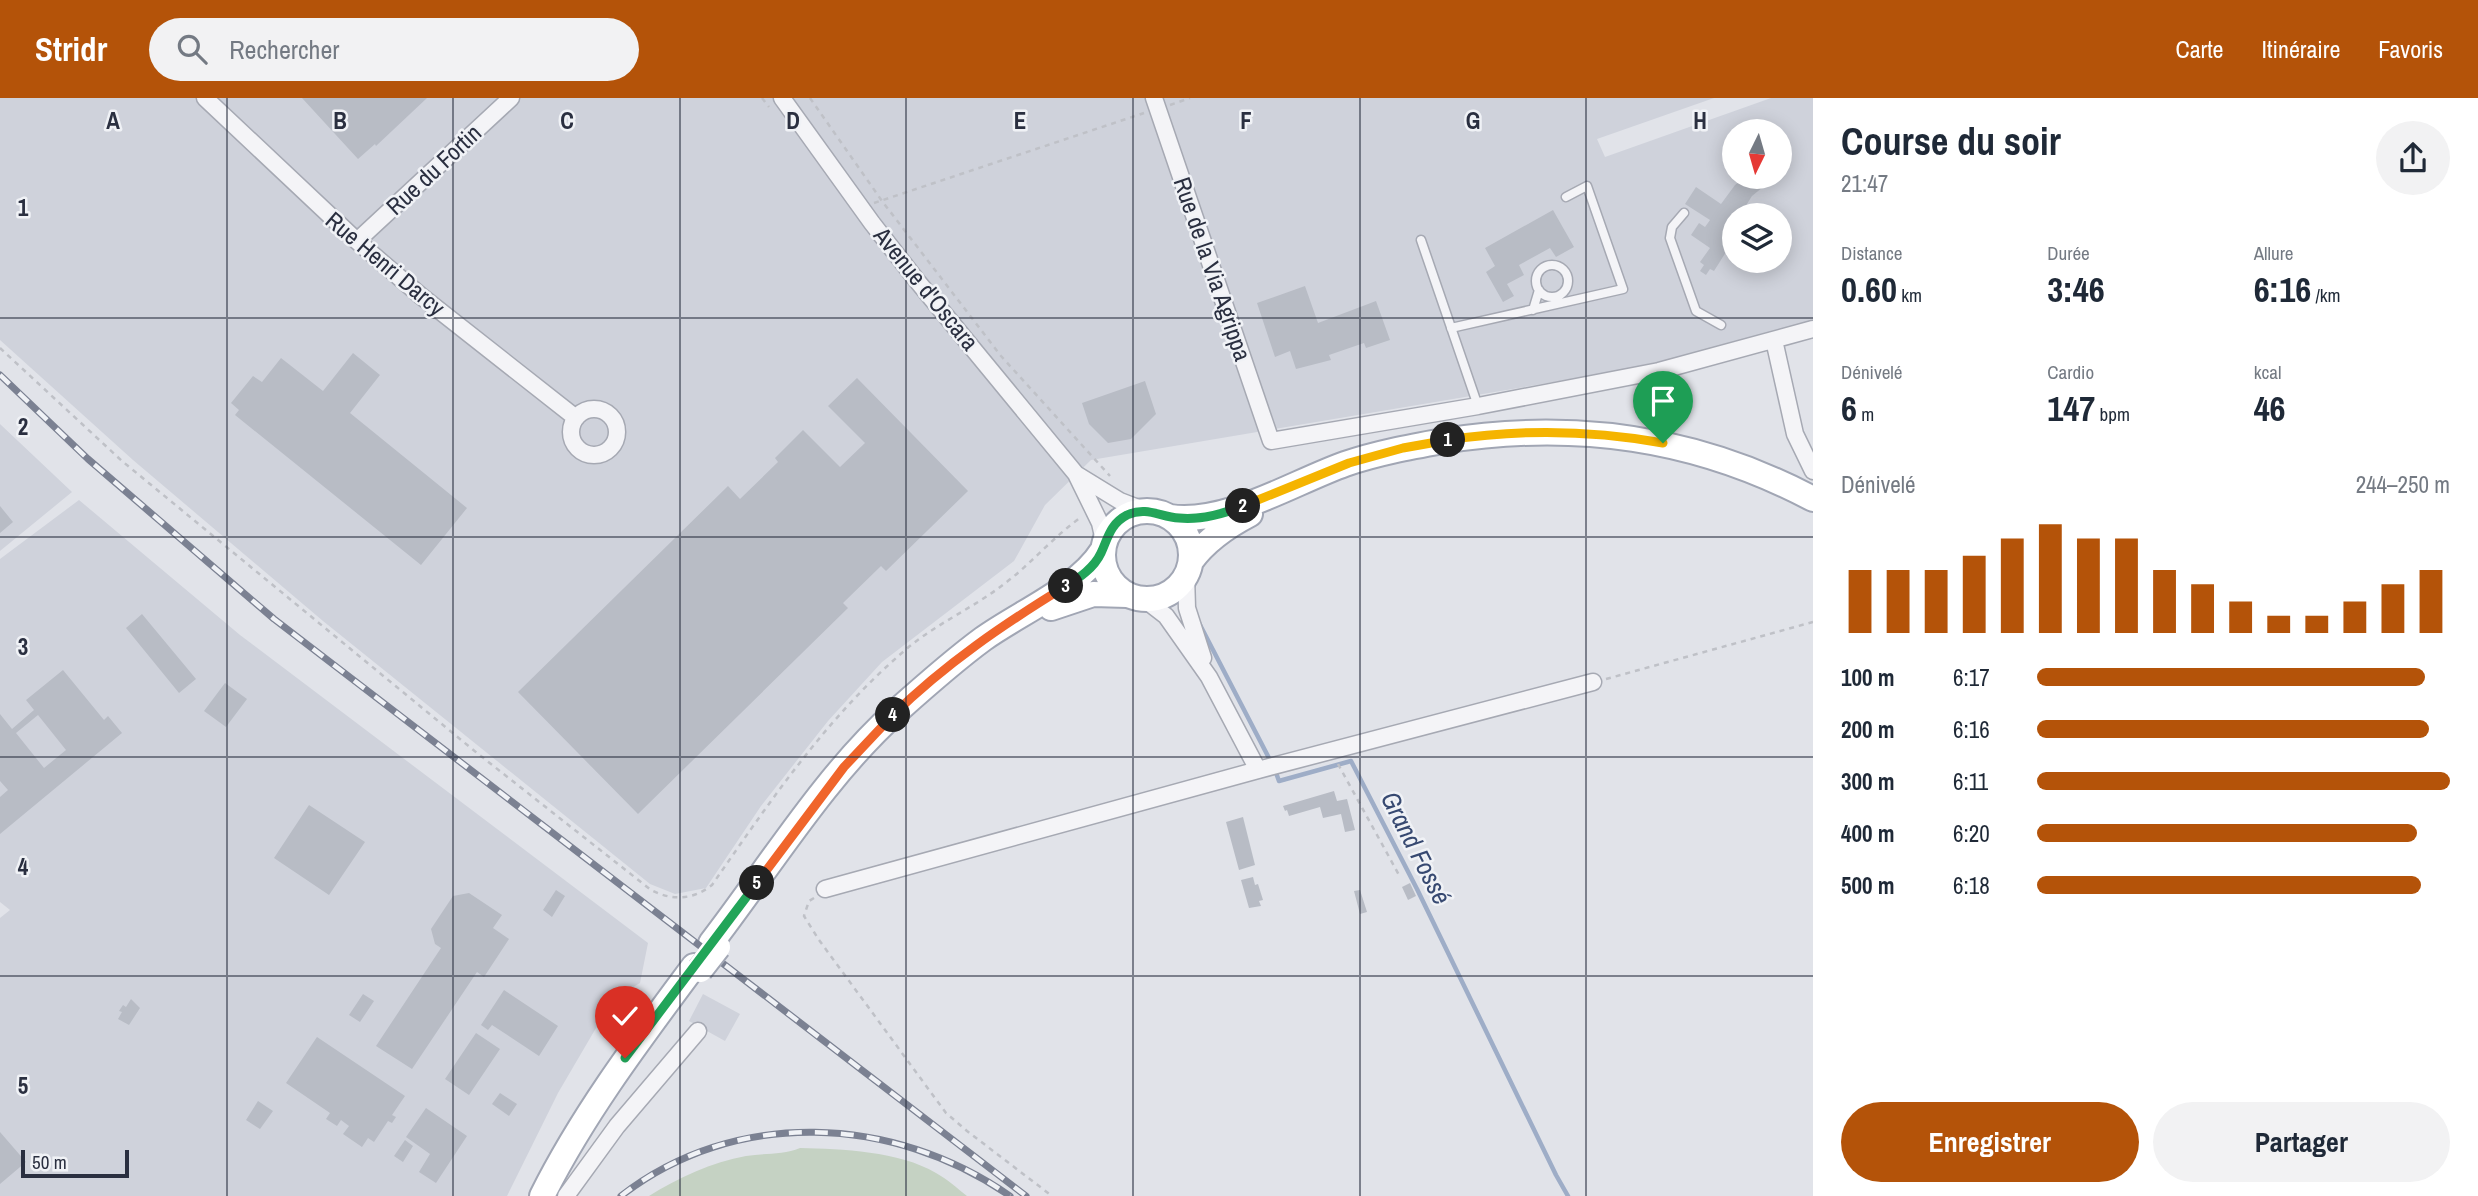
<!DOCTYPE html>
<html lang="fr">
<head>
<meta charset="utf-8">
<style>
	body { margin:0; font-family:"Archivo Narrow",sans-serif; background:#f2f2f3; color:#1f2937; height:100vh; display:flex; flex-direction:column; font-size:26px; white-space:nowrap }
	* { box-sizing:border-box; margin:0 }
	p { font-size:23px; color:#747a83 }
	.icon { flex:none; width:38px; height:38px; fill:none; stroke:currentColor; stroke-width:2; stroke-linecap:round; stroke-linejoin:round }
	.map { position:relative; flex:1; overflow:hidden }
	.side { display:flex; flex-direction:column; background:#fff; width:665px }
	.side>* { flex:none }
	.needle { width:46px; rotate:185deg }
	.buttons { position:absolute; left:1722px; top:21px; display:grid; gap:14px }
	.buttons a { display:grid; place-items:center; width:70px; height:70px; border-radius:50%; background:#fff; box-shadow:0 4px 18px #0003; font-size:35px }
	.scale { position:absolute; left:21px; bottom:18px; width:108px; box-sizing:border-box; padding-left:7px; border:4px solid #2a2f40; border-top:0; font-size:19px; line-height:24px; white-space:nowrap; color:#2a2f40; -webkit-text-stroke:5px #f0f2f6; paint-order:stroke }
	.pin { position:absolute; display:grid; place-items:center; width:60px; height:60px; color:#fff; margin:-72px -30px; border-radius:50% 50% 50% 0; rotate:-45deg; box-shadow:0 0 7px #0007 }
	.pin .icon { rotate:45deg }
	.km { position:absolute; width:35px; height:35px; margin:-18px; border-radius:50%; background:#222; color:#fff; font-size:19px; line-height:35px; text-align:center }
	.round { display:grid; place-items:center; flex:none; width:74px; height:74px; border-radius:37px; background:#f2f2f3 }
	.head { display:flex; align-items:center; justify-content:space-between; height:119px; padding:0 28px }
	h1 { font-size:38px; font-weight:800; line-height:52px }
	.metrics { display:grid; grid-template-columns:repeat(3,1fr); gap:10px; height:119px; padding:7px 28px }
	.metrics div { display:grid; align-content:center }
	.metrics b { font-size:35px; font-weight:800 }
	.metrics small { font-size:19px; font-weight:400 }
	.metrics p { font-size:19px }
	.chart { height:196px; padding:14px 28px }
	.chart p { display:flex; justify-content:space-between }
	.chart svg { width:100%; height:126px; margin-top:7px; stroke:#b45309; stroke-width:6 }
	.primary-button { display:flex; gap:14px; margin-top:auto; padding:14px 28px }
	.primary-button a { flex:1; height:80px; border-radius:42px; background:#b45309; color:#fff; font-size:28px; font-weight:800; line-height:80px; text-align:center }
	.primary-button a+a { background:#f2f2f3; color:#1f2937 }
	ul { padding:0 28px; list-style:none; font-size:23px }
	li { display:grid; grid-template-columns:112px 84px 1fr; align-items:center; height:52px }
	li i { height:18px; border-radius:9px; background:#b45309 }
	header { display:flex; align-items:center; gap:42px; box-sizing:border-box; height:98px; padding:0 35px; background:#b45309; color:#fff }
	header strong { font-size:33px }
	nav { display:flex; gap:38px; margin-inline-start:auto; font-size:24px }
	.search { width:490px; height:63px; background:#f2f2f3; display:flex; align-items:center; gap:18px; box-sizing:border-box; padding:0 24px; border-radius:38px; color:#747a83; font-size:26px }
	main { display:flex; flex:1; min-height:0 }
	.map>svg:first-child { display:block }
	.built { fill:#cfd2db; fill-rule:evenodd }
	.green { fill:#c5d2c3 }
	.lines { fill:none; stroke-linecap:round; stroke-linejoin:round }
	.stream { stroke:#9eadc7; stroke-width:4.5 }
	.building { fill:#b8bcc5; fill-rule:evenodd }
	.lane-casing { stroke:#a6a9b3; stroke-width:11 }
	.street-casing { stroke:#a6a9b3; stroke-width:19 }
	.primary-casing { stroke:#a1a6b4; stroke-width:28 }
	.path { stroke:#bfc1c7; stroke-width:2.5; stroke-dasharray:5 5; stroke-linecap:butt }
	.lane { stroke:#f4f4f7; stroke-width:8 }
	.street { stroke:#f4f4f7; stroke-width:16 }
	.primary { stroke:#fff; stroke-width:24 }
	.rail-casing { stroke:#7b8192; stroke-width:7 }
	.rail { stroke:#f0f2f6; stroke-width:4.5; stroke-dasharray:13; stroke-linecap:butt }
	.primary-bridge-casing { stroke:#a1a6b4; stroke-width:28; stroke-linecap:butt }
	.primary-bridge { stroke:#fff; stroke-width:24 }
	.split-1-casing { stroke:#fff; stroke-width:14 }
	.split-2-casing { stroke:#fff; stroke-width:14 }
	.split-3-casing { stroke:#fff; stroke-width:14 }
	.split-4-casing { stroke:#fff; stroke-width:14 }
	.split-5-casing { stroke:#fff; stroke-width:14 }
	.split-6-casing { stroke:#fff; stroke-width:14 }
	.split-1 { stroke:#f5b400; stroke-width:9 }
	.split-2 { stroke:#f5b400; stroke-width:9 }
	.split-3 { stroke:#22a559; stroke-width:9 }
	.split-4 { stroke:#f0652b; stroke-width:9 }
	.split-5 { stroke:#f0652b; stroke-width:9 }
	.split-6 { stroke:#22a559; stroke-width:9 }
	.grid { fill:none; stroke:#2a2f40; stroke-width:2; stroke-opacity:0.55 }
	.labels { text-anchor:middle; stroke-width:5; stroke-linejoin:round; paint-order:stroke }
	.street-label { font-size:24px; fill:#2a2f40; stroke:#f0f2f6 }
	.water-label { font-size:26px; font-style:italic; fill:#374971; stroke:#f0f2f6 }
	.grid-label { font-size:23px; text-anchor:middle; font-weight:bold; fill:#2a2f40; stroke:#f0f2f6; stroke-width:5; stroke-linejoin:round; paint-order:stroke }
</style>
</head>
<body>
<header>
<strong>Stridr</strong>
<div class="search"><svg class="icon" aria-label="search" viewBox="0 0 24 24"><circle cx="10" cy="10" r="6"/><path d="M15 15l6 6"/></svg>Rechercher</div>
<nav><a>Carte</a><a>Itinéraire</a><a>Favoris</a></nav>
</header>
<main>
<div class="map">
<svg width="1813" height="1098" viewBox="0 0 1813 1098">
	<rect width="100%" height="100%" fill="#e1e3e9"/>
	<path class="built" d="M 0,0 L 1714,0 L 1597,41 L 1605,59 L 1771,0 L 1813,0 L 1813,224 L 1712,252 L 1601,276 L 1091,362 L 1045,407 L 1014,463 L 882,564 L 828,623 L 761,708 L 706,790 L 675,796 L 650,786 L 323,523 L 133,362 L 0,242 ZM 1734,33 L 1780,33 L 1780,79 L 1734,79 ZM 1734,117 L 1780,117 L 1780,163 L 1734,163 Z
		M 0,326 L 72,394 L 0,453 Z
		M 79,402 L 240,537 L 648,845 L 640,885 L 613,901 L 558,995 L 507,1098 L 0,1098 L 0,820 L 10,812 L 0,804 L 0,461 Z
		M 703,896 L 740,916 L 725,943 L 689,923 Z"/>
	<path class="green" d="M 800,1050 C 842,1051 899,1053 936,1075 C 947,1081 957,1090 967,1098 L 649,1098 C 678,1080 712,1064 746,1058 C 764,1055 783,1057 800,1050 Z"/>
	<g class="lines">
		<path class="stream" d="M 1198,523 L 1271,664
			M 1275,672 L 1279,683 L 1351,663 L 1417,791 L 1556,1077 L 1568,1098"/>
	</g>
	<path class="building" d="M 302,0 L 427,0 L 376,48 L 375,46 L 358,61 Z
		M 1745,79 L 1755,79 L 1763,89 L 1752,98 L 1740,117 L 1734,117 L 1734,151 L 1729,156 L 1726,154 L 1714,173 L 1710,171 L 1706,177 L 1700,173 L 1704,167 L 1700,164 L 1710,150 L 1691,137 L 1699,125 L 1705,129 L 1710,122 L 1685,106 L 1696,89 L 1721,106 L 1735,87 Z
		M 1553,112 L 1574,149 L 1556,159 L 1550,150 L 1519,167 L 1524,177 L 1507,186 L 1514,198 L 1503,204 L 1486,174 L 1495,168 L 1485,150 Z
		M 1305,188 L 1318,225 L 1376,203 L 1390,242 L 1366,250 L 1364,245 L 1329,257 L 1331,262 L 1296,271 L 1290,253 L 1275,259 L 1257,205 Z
		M 353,255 L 380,277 L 350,315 L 467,410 L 421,467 L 235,317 L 239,312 L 231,305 L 253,278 L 262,284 L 281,260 L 323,293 Z
		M 857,280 L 968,393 L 886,473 L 881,468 L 843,505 L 848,510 L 638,716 L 518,594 L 728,388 L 740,401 L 778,364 L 775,360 L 803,332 L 840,369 L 865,345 L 828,308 Z
		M 1145,283 L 1156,316 L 1131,341 L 1108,345 L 1089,326 L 1082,305 Z
		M 0,408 L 13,424 L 0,435 Z
		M 142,516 L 196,581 L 179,595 L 126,530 Z
		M 63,572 L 104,622 L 108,618 L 122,635 L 0,736 L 0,699 L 8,692 L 0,683 L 0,616 L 12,631 L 34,612 L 26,602 ZM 38,617 L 66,652 L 44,670 L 16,635 Z
		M 225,585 L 247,601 L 226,629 L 204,613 Z
		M 1334,693 L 1337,703 L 1347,701 L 1355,732 L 1345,734 L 1341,716 L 1323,720 L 1320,709 L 1289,718 L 1287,712 L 1285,713 L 1283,708 Z
		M 309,707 L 365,744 L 329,797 L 274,760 Z
		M 1243,719 L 1255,767 L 1239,772 L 1226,724 Z
		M 1253,779 L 1255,787 L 1258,786 L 1263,802 L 1259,803 L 1261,808 L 1249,810 L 1241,782 Z
		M 1410,785 L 1416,798 L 1408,802 L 1402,789 Z
		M 556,792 L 565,798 L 552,819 L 543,812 Z
		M 1360,792 L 1367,814 L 1360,816 L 1354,793 Z
		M 469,795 L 502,817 L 493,830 L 509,841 L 484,879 L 477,874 L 412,971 L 376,948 L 441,850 L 435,846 L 431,831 L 453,798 Z
		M 504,892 L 558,928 L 539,958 L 492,927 L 488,932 L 481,927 Z
		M 363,896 L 374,903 L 360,924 L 349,917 Z
		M 131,901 L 140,910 L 129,927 L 118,921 L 122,914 L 119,913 L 123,907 L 126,909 Z
		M 476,935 L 500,951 L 469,997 L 445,981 Z
		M 317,939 L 405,998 L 392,1017 L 396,1019 L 392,1025 L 388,1023 L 374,1044 L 368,1040 L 362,1049 L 343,1036 L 349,1028 L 341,1022 L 337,1028 L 326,1021 L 330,1015 L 286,985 Z
		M 500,995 L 517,1006 L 509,1018 L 492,1006 Z
		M 258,1003 L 273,1013 L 260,1031 L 246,1022 Z
		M 426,1010 L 467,1038 L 436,1085 L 419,1074 L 430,1056 L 406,1039 Z
		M 0,1034 L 26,1064 L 0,1086 Z
		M 405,1042 L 413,1048 L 403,1064 L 394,1058 Z"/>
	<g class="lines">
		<defs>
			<path id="lane" d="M 1684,115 L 1672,129 L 1670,140 L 1696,213 L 1721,227
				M 1421,142 L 1478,308
				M1536 183a16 16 0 1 1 32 0a16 16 0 1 1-32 0Z
				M 1533,212 L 1539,192
				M 1451,230 L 1623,191 L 1587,88 L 1566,99"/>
			<path id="street" d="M 205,0 L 357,143 L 421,198 L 576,320
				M 782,0 L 872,125 L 918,184 L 1076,376 L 1100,425 L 1104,443
				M 1154,0 L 1271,343 L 1478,308 L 1659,273 L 1813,231
				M 357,143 L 511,0
				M 1774,242 L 1795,336 L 1813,373
				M571 334a23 23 0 1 1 46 0a23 23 0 1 1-46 0Z
				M 1076,376 L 1120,403 L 1146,413
				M 1186,477 L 1187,510 L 1203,560
				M 1144,501 L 1166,518 L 1209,579 L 1258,672
				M 825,791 L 1258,672 L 1593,584
				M 566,1098 L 617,1028 L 698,933"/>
			<path id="primary" d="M1103 457a44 44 0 1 1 88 0a44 44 0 1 1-88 0Z
				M 1170,419 C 1226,427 1292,385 1345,366 C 1377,355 1410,349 1443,343 C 1574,322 1696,339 1813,401
				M 1191,463 C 1206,442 1227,428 1250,416
				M 1051,510 L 1093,496 L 1127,497
				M 711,845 C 771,767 824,679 897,613 C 925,588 953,563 983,541 C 1019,515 1079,490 1102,453
				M 542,1098 C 583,1016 639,942 694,868"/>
		</defs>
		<use href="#lane" class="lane-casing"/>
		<use href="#street" class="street-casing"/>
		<use href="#primary" class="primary-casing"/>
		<path class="path" d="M 762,0 L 769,9
			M 810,0 L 882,103 L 1001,258 L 1110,378
			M 1170,7 L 1190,0
			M 874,105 L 1144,15
			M 0,250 L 122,363 L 477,655 L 651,792 C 672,803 693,802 712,787 C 769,705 826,620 903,554 C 933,527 972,511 1004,486 C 1031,466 1052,440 1080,420
			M 1606,581 L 1813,524
			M 1338,666 L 1399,777
			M 814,800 L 809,803 L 804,818 L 819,842 L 946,1015 L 967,1033 L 1052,1098"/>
		<use href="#lane" class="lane"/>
		<use href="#street" class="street"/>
		<use href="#primary" class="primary"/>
		<defs>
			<path id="rail" d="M 0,277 L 88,361 L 274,521 L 1026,1098
				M 621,1098 C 735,1009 894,1017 1010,1098"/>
		</defs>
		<use href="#rail" class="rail-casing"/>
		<use href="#rail" class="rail"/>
		<defs>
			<path id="primary-bridge" d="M 700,872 L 718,849"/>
		</defs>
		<use href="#primary-bridge" class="primary-bridge-casing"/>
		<use href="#primary-bridge" class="primary-bridge"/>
	</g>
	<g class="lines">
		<defs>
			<path id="split-1" d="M 1448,342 C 1520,331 1591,332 1663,345"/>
			<path id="split-2" d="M 1243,408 L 1349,365 L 1403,350 L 1448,342"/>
			<path id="split-3" d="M 1066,488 C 1079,480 1094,470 1101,455 C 1108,440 1110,426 1127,417 C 1147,408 1160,419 1179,420 C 1200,422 1223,416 1243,408"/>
			<path id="split-4" d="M 893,617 C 945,566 1004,526 1066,488"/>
			<path id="split-5" d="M 757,785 L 844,669 L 893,617"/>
			<path id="split-6" d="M 625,960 L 757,785"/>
		</defs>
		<use href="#split-1" class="split-1-casing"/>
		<use href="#split-2" class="split-2-casing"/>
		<use href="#split-3" class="split-3-casing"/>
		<use href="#split-4" class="split-4-casing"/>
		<use href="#split-5" class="split-5-casing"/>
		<use href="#split-6" class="split-6-casing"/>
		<use href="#split-1" class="split-1"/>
		<use href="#split-2" class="split-2"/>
		<use href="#split-3" class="split-3"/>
		<use href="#split-4" class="split-4"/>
		<use href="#split-5" class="split-5"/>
		<use href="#split-6" class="split-6"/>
	</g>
	<path class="grid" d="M 227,0 L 227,1098M 453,0 L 453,1098M 680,0 L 680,1098M 906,0 L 906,1098M 1133,0 L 1133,1098M 1360,0 L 1360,1098M 1586,0 L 1586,1098M 0,220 L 1813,220M 0,439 L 1813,439M 0,659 L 1813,659M 0,878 L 1813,878"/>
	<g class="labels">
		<g class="street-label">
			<text transform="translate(434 72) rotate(-43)" y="8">Rue du Fortin</text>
			<text transform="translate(385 166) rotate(40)" y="8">Rue Henri Darcy</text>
			<text transform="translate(1212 171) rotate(71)" y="8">Rue de la Via Agrippa</text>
			<text transform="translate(926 191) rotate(51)" y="8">Avenue d'Oscara</text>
		</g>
		<g class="water-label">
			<text transform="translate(1416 750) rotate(63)" y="9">Grand Fossé</text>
		</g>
	</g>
	<g class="grid-label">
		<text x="113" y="31">A</text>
		<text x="340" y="31">B</text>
		<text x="567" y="31">C</text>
		<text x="793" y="31">D</text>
		<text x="1020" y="31">E</text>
		<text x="1246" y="31">F</text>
		<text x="1473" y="31">G</text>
		<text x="1700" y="31">H</text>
		<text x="23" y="118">1</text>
		<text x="23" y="337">2</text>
		<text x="23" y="557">3</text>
		<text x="23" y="777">4</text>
		<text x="23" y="996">5</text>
	</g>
</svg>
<div class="buttons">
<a><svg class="needle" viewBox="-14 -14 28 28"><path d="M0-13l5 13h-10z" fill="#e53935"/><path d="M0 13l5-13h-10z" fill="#747a83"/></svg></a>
<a><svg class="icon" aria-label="layers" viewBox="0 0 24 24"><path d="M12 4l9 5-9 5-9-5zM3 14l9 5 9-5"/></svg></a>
</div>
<div class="scale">50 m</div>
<div class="pin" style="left:1663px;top:345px;background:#1e9e55"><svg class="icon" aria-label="arrive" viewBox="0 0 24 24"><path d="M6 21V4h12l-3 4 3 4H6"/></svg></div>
<div class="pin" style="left:625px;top:960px;background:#d93025"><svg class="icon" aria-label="check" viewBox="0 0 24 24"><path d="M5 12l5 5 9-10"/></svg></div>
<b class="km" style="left:1448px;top:342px">1</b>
<b class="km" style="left:1243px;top:408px">2</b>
<b class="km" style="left:1066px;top:488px">3</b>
<b class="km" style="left:893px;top:617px">4</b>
<b class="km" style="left:757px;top:785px">5</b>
</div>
<section class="side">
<div class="head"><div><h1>Course du soir</h1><p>21:47</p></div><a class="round"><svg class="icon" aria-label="share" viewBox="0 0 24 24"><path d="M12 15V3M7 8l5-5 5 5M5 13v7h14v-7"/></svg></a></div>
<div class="metrics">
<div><p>Distance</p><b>0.60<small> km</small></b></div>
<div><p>Durée</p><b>3:46</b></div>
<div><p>Allure</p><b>6:16<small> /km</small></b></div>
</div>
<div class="metrics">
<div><p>Dénivelé</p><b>6<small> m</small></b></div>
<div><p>Cardio</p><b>147<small> bpm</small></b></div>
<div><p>kcal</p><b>46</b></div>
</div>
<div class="chart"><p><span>Dénivelé</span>244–250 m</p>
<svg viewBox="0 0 160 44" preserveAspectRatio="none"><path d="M5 44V22M15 44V22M25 44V22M35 44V17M45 44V11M55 44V6M65 44V11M75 44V11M85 44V22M95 44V27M105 44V33M115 44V38M125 44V38M135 44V33M145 44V27M155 44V22"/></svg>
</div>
<ul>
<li><b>100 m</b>6:17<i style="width:94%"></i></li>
<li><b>200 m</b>6:16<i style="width:95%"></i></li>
<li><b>300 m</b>6:11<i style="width:100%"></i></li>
<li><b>400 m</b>6:20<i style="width:92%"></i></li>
<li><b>500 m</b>6:18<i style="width:93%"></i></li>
</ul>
<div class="primary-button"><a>Enregistrer</a><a>Partager</a></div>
</section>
</main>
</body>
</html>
